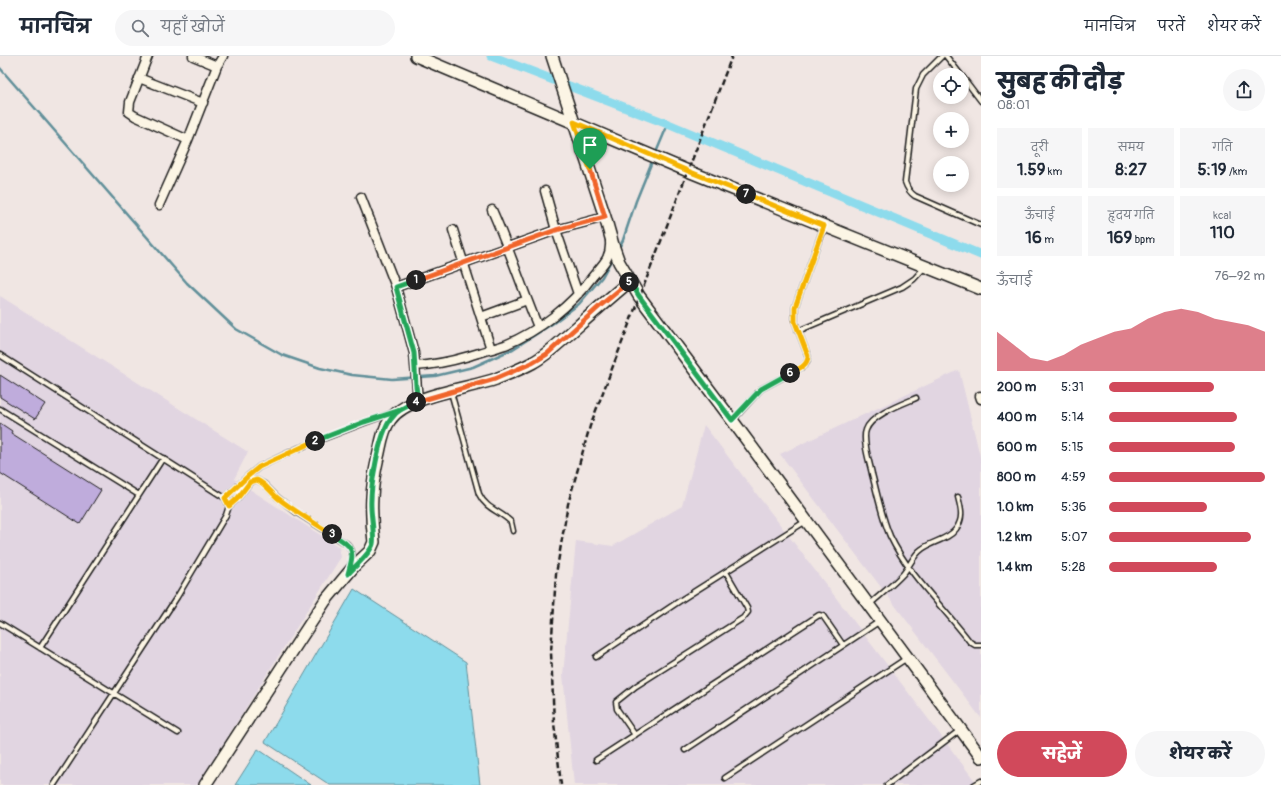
<!DOCTYPE html>
<html lang="hi">
<head>
<meta charset="utf-8">
<style>
	body { margin:0; font-family:Pangolin,"Playpen Sans Deva",sans-serif; background:#f6f6f7; color:#1f2937; height:100vh; display:flex; flex-direction:column; font-size:15px; white-space:nowrap }
	* { box-sizing:border-box; margin:0 }
	p { font-size:13px; color:#747a83 }
	.icon { flex:none; width:22px; height:22px; fill:none; stroke:currentColor; stroke-width:2; stroke-linecap:round; stroke-linejoin:round }
	.map { position:relative; flex:1; overflow:hidden }
	.panel { display:flex; flex-direction:column; background:#fff; width:300px }
	.panel>* { flex:none }
	.controls { position:absolute; left:933px; top:12px; display:grid; gap:8px }
	.controls a { display:grid; place-items:center; width:36px; height:36px; border-radius:50%; background:#fff; box-shadow:0 2px 10px #0003; font-size:20px }
	.pin { position:absolute; display:grid; place-items:center; width:34px; height:34px; color:#fff; margin:-41px -17px; border-radius:50% 50% 50% 0; rotate:-45deg; box-shadow:0 0 4px #0007 }
	.pin .icon { rotate:45deg }
	.km { position:absolute; width:20px; height:20px; margin:-10px; border-radius:50%; background:#222; color:#fff; font-size:11px; line-height:20px; text-align:center }
	.round { display:grid; place-items:center; flex:none; width:42px; height:42px; border-radius:21px; background:#f6f6f7 }
	.head { display:flex; align-items:center; justify-content:space-between; height:68px; padding:0 16px }
	h1 { font-size:22px; font-weight:800; line-height:30px }
	.stats { display:grid; grid-template-columns:repeat(3,1fr); gap:6px; height:68px; padding:4px 16px }
	.stats div { display:grid; align-content:center; border-radius:0px; background:#f6f6f7; text-align:center }
	.stats b { font-size:17px; font-weight:800 }
	.stats small { font-size:11px; font-weight:400 }
	.stats p { font-size:11px }
	.chart { height:112px; padding:8px 16px }
	.chart p { display:flex; justify-content:space-between }
	.chart svg { width:100%; height:72px; margin-top:4px; fill:#d1495b; opacity:.7 }
	.action { display:flex; gap:8px; margin-top:auto; padding:8px 16px }
	.action a { flex:1; height:46px; border-radius:24px; background:#d1495b; color:#fff; font-size:16px; font-weight:800; line-height:46px; text-align:center }
	.action a+a { background:#f6f6f7; color:#1f2937 }
	ul { padding:0 16px; list-style:none; font-size:13px }
	li { display:grid; grid-template-columns:64px 48px 1fr; align-items:center; height:30px }
	li i { height:10px; border-radius:5px; background:#d1495b }
	header { display:flex; align-items:center; gap:24px; box-sizing:border-box; height:56px; padding:0 20px; background:#fff; border-bottom:1px solid #e0e1e3 }
	header strong { font-size:19px }
	nav { display:flex; gap:22px; margin-inline-start:auto; font-size:14px }
	.search { width:280px; height:36px; background:#f6f6f7; display:flex; align-items:center; gap:10px; box-sizing:border-box; padding:0 14px; border-radius:22px; color:#747a83; font-size:15px }
	main { display:flex; flex:1; min-height:0 }
	.map>svg:first-child { display:block }
	.built { fill:#e1d5e1 }
	.water { fill:#8ddbec; stroke:#608f99 }
	.lines { fill:none; stroke-linecap:round; stroke-linejoin:round }
	.stream { stroke:#608f99; stroke-width:2.5 }
	.canal { stroke:#8ddbec; stroke-width:9 }
	.building { fill:#bfacdc; stroke:#1c1c1c }
	.lane-casing { stroke:#1c1c1c; stroke-width:7 }
	.street-casing { stroke:#1c1c1c; stroke-width:11 }
	.secondary-casing { stroke:#1c1c1c; stroke-width:14 }
	.lane { stroke:#fcf5e5; stroke-width:4 }
	.street { stroke:#fcf5e5; stroke-width:8 }
	.secondary { stroke:#fcf5e5; stroke-width:11 }
	.rail { stroke:#1c1c1c; stroke-width:2.5; stroke-dasharray:6 3; stroke-linecap:butt }
	.split-1-casing { stroke:#fff; stroke-width:8 }
	.split-2-casing { stroke:#fff; stroke-width:8 }
	.split-3-casing { stroke:#fff; stroke-width:8 }
	.split-4-casing { stroke:#fff; stroke-width:8 }
	.split-5-casing { stroke:#fff; stroke-width:8 }
	.split-6-casing { stroke:#fff; stroke-width:8 }
	.split-7-casing { stroke:#fff; stroke-width:8 }
	.split-8-casing { stroke:#fff; stroke-width:8 }
	.split-1 { stroke:#f0652b; stroke-width:5 }
	.split-2 { stroke:#22a559; stroke-width:5 }
	.split-3 { stroke:#f5b400; stroke-width:5 }
	.split-4 { stroke:#22a559; stroke-width:5 }
	.split-5 { stroke:#f0652b; stroke-width:5 }
	.split-6 { stroke:#22a559; stroke-width:5 }
	.split-7 { stroke:#f5b400; stroke-width:5 }
	.split-8 { stroke:#f5b400; stroke-width:5 }
</style>
</head>
<body>
<header>
<strong>मानचित्र</strong>
<div class="search"><svg class="icon" aria-label="search" viewBox="0 0 24 24"><circle cx="10" cy="10" r="6"/><path d="M15 15l6 6"/></svg>यहाँ खोजें</div>
<nav><a>मानचित्र</a><a>परतें</a><a>शेयर करें</a></nav>
</header>
<main>
<div class="map">
<svg width="981" height="729" viewBox="0 0 981 729">
	<rect width="100%" height="100%" fill="#f0e6e3"/>
	<filter id="ink" filterUnits="userSpaceOnUse"><feTurbulence type="fractalNoise" baseFrequency=".025" numOctaves="2"/><feDisplacementMap in="SourceGraphic" scale="8" xChannelSelector="R" yChannelSelector="G"/><feConvolveMatrix kernelMatrix="1 2 1 2 8 2 1 2 1" color-interpolation-filters="sRGB"/></filter>
	<g filter="url(#ink)">
		<path class="built" d="M 0,240 L 248,396 L 234,423 L 339,491 L 341,501 L 197,729 L 0,729 Z
			M 959,314 L 981,404 L 981,662 L 842,480 L 780,398 Z
			M 704,369 L 917,648 L 978,729 L 574,729 L 563,619 L 576,485 L 613,490 L 682,450 Z"/>
		<path class="water" d="M 354,533 L 466,606 L 480,729 L 330,729 L 265,686 Z
			M 258,693 L 311,729 L 235,729 Z"/>
		<g class="lines">
			<path class="stream" d="M 0,12 L 187,227 L 236,273 L 282,299 L 320,312 L 352,319 L 392,323 L 435,320 L 473,311 L 513,293 L 552,268 L 579,248 L 602,221 L 613,201
				M 655,99 L 668,68
				M 619,192 L 623,184 L 636,145 L 653,103"/>
			<path class="canal" d="M 491,0 L 668,68 L 981,199"/>
		</g>
		<path class="building" d="M 0,319 L 45,348 L 35,363 L 0,341 Z
			M 0,367 L 12,375 L 11,377 L 101,434 L 80,468 L 0,417 Z"/>
		<g class="lines">
			<defs>
				<path id="lane" d="M 942,0 L 923,19 L 916,33 L 905,126 C 907,132 909,136 915,140 L 981,169
					M 946,0 L 961,19
					M 962,20 L 981,45
					M 798,275 L 902,231 L 914,223 L 925,211
					M 0,299 L 225,442 L 229,450 L 226,459 L 177,541 L 54,729
					M 451,336 L 479,438 C 486,453 500,455 511,466 L 513,475
					M 916,342 C 902,348 871,359 866,374 C 862,384 870,408 872,418 C 877,437 882,462 890,480 C 909,520 943,550 970,586 L 975,589 L 981,589
					M 0,353 L 139,439
					M 733,364 L 761,333 L 802,311 C 806,308 808,306 808,300 L 795,266 L 795,251 L 824,170
					M 225,442 L 248,420 L 259,411 L 299,392 L 364,367 L 392,357
					M 229,450 L 237,443 L 250,426 L 257,424 L 264,428 L 277,441 L 296,456 L 347,488 C 354,495 353,501 350,510
					M 869,549 C 880,539 893,529 903,518 C 910,510 913,499 922,493 C 932,485 948,484 956,473 C 964,462 961,453 958,441
					M 0,567 L 178,677
					M 40,592 L 163,402
					M 596,601 L 684,542 L 806,465
					M 635,679 L 617,653 L 616,646 L 636,630 L 743,562 L 748,556 L 747,552 L 726,516
					M 685,694 L 880,565
					M 596,704 L 819,559 L 823,560 L 843,589
					M 725,722 L 907,602
					M 887,729 L 960,674
					M 974,729 L 981,725"/>
				<path id="street" d="M 148,0 L 130,46 L 129,56 L 135,60 L 188,84
					M 193,0 L 217,10
					M 139,22 L 203,47
					M 545,135 L 556,174 L 578,238
					M 361,141 L 396,231 L 414,297 L 418,345
					M 159,149 L 188,84 L 217,10 L 223,0
					M 492,154 C 509,192 522,232 538,271
					M 453,174 L 491,293
					M 396,231 L 556,174 L 605,161
					M 481,261 L 527,244
					M 415,310 C 434,309 452,305 469,300 C 481,296 493,293 505,289 C 539,275 571,250 593,220 C 603,208 611,202 610,186
					M 980,340 L 981,343"/>
				<path id="secondary" d="M 416,0 L 688,115 L 981,233
					M 552,0 L 605,161 L 613,189 L 619,206 L 639,240 L 729,360 L 981,701
					M 205,729 L 325,545 L 355,509 L 370,495 L 374,486 C 370,455 371,431 378,401 C 381,389 382,375 390,364 C 407,339 468,333 496,323 C 508,318 521,313 532,307 C 549,298 563,283 577,271 C 595,255 612,240 630,225"/>
			</defs>
			<use href="#lane" class="lane-casing"/>
			<use href="#street" class="street-casing"/>
			<use href="#secondary" class="secondary-casing"/>
			<use href="#lane" class="lane"/>
			<use href="#street" class="street"/>
			<use href="#secondary" class="secondary"/>
			<path class="rail" d="M 561,729 L 554,667 L 551,596 L 556,518 L 568,448 L 590,370 L 732,0"/>
		</g>
	</g>
	<g class="lines" filter="url(#ink)">
		<defs>
			<path id="split-1" d="M 416,224 L 556,174 L 605,161 L 590,113"/>
			<path id="split-2" d="M 315,385 L 364,366 L 398,355 L 418,345 L 416,330 L 414,297 L 396,231 L 416,224"/>
			<path id="split-3" d="M 315,385 L 259,411 L 248,420 L 225,442 L 229,450 L 237,443 L 250,426 L 257,424 C 266,428 271,437 279,443 C 296,456 314,467 332,478"/>
			<path id="split-4" d="M 332,478 C 354,492 355,493 348,518 C 355,510 370,498 373,488 C 375,480 371,461 371,451 C 370,431 379,378 391,363 C 397,354 406,350 416,346"/>
			<path id="split-5" d="M 416,346 L 495,323 L 532,307 L 547,298 L 601,249 L 629,226"/>
			<path id="split-6" d="M 629,226 L 630,225 L 639,240 L 732,364 L 761,333 L 790,317"/>
			<path id="split-7" d="M 746,138 L 824,170 L 795,251 L 795,266 L 808,300 C 808,310 798,313 790,317"/>
			<path id="split-8" d="M 590,113 L 574,66 L 688,115 L 746,138"/>
		</defs>
		<use href="#split-1" class="split-1-casing"/>
		<use href="#split-2" class="split-2-casing"/>
		<use href="#split-3" class="split-3-casing"/>
		<use href="#split-4" class="split-4-casing"/>
		<use href="#split-5" class="split-5-casing"/>
		<use href="#split-6" class="split-6-casing"/>
		<use href="#split-7" class="split-7-casing"/>
		<use href="#split-8" class="split-8-casing"/>
		<use href="#split-1" class="split-1"/>
		<use href="#split-2" class="split-2"/>
		<use href="#split-3" class="split-3"/>
		<use href="#split-4" class="split-4"/>
		<use href="#split-5" class="split-5"/>
		<use href="#split-6" class="split-6"/>
		<use href="#split-7" class="split-7"/>
		<use href="#split-8" class="split-8"/>
	</g>
</svg>
<div class="controls">
<a><svg class="icon" aria-label="locate" viewBox="0 0 24 24"><circle cx="12" cy="12" r="6"/><path d="M12 2v4M12 18v4M2 12h4M18 12h4"/></svg></a>
<a>+</a>
<a>−</a>
</div>
<div class="pin" style="left:590px;top:113px;background:#1e9e55"><svg class="icon" aria-label="arrive" viewBox="0 0 24 24"><path d="M6 21V4h12l-3 4 3 4H6"/></svg></div>
<b class="km" style="left:416px;top:224px">1</b>
<b class="km" style="left:315px;top:385px">2</b>
<b class="km" style="left:332px;top:478px">3</b>
<b class="km" style="left:416px;top:346px">4</b>
<b class="km" style="left:629px;top:226px">5</b>
<b class="km" style="left:790px;top:317px">6</b>
<b class="km" style="left:746px;top:138px">7</b>
</div>
<section class="panel">
<div class="head"><div><h1>सुबह की दौड़</h1><p>08:01</p></div><a class="round"><svg class="icon" aria-label="share" viewBox="0 0 24 24"><path d="M12 15V3M7 8l5-5 5 5M5 13v7h14v-7"/></svg></a></div>
<div class="stats">
<div><p>दूरी</p><b>1.59<small> km</small></b></div>
<div><p>समय</p><b>8:27</b></div>
<div><p>गति</p><b>5:19<small> /km</small></b></div>
</div>
<div class="stats">
<div><p>ऊँचाई</p><b>16<small> m</small></b></div>
<div><p>हृदय गति</p><b>169<small> bpm</small></b></div>
<div><p>kcal</p><b>110</b></div>
</div>
<div class="chart"><p><span>ऊँचाई</span>76–92 m</p>
<svg viewBox="0 0 160 44" preserveAspectRatio="none"><path d="M0 44V20L10 28L20 36L30 38L40 34L50 28L60 24L70 20L80 18L90 12L100 8L110 6L120 8L130 12L140 14L150 16L160 20V44z"/></svg>
</div>
<ul>
<li><b>200 m</b>5:31<i style="width:67%"></i></li>
<li><b>400 m</b>5:14<i style="width:82%"></i></li>
<li><b>600 m</b>5:15<i style="width:81%"></i></li>
<li><b>800 m</b>4:59<i style="width:100%"></i></li>
<li><b>1.0 km</b>5:36<i style="width:63%"></i></li>
<li><b>1.2 km</b>5:07<i style="width:91%"></i></li>
<li><b>1.4 km</b>5:28<i style="width:69%"></i></li>
</ul>
<div class="action"><a>सहेजें</a><a>शेयर करें</a></div>
</section>
</main>
</body>
</html>
